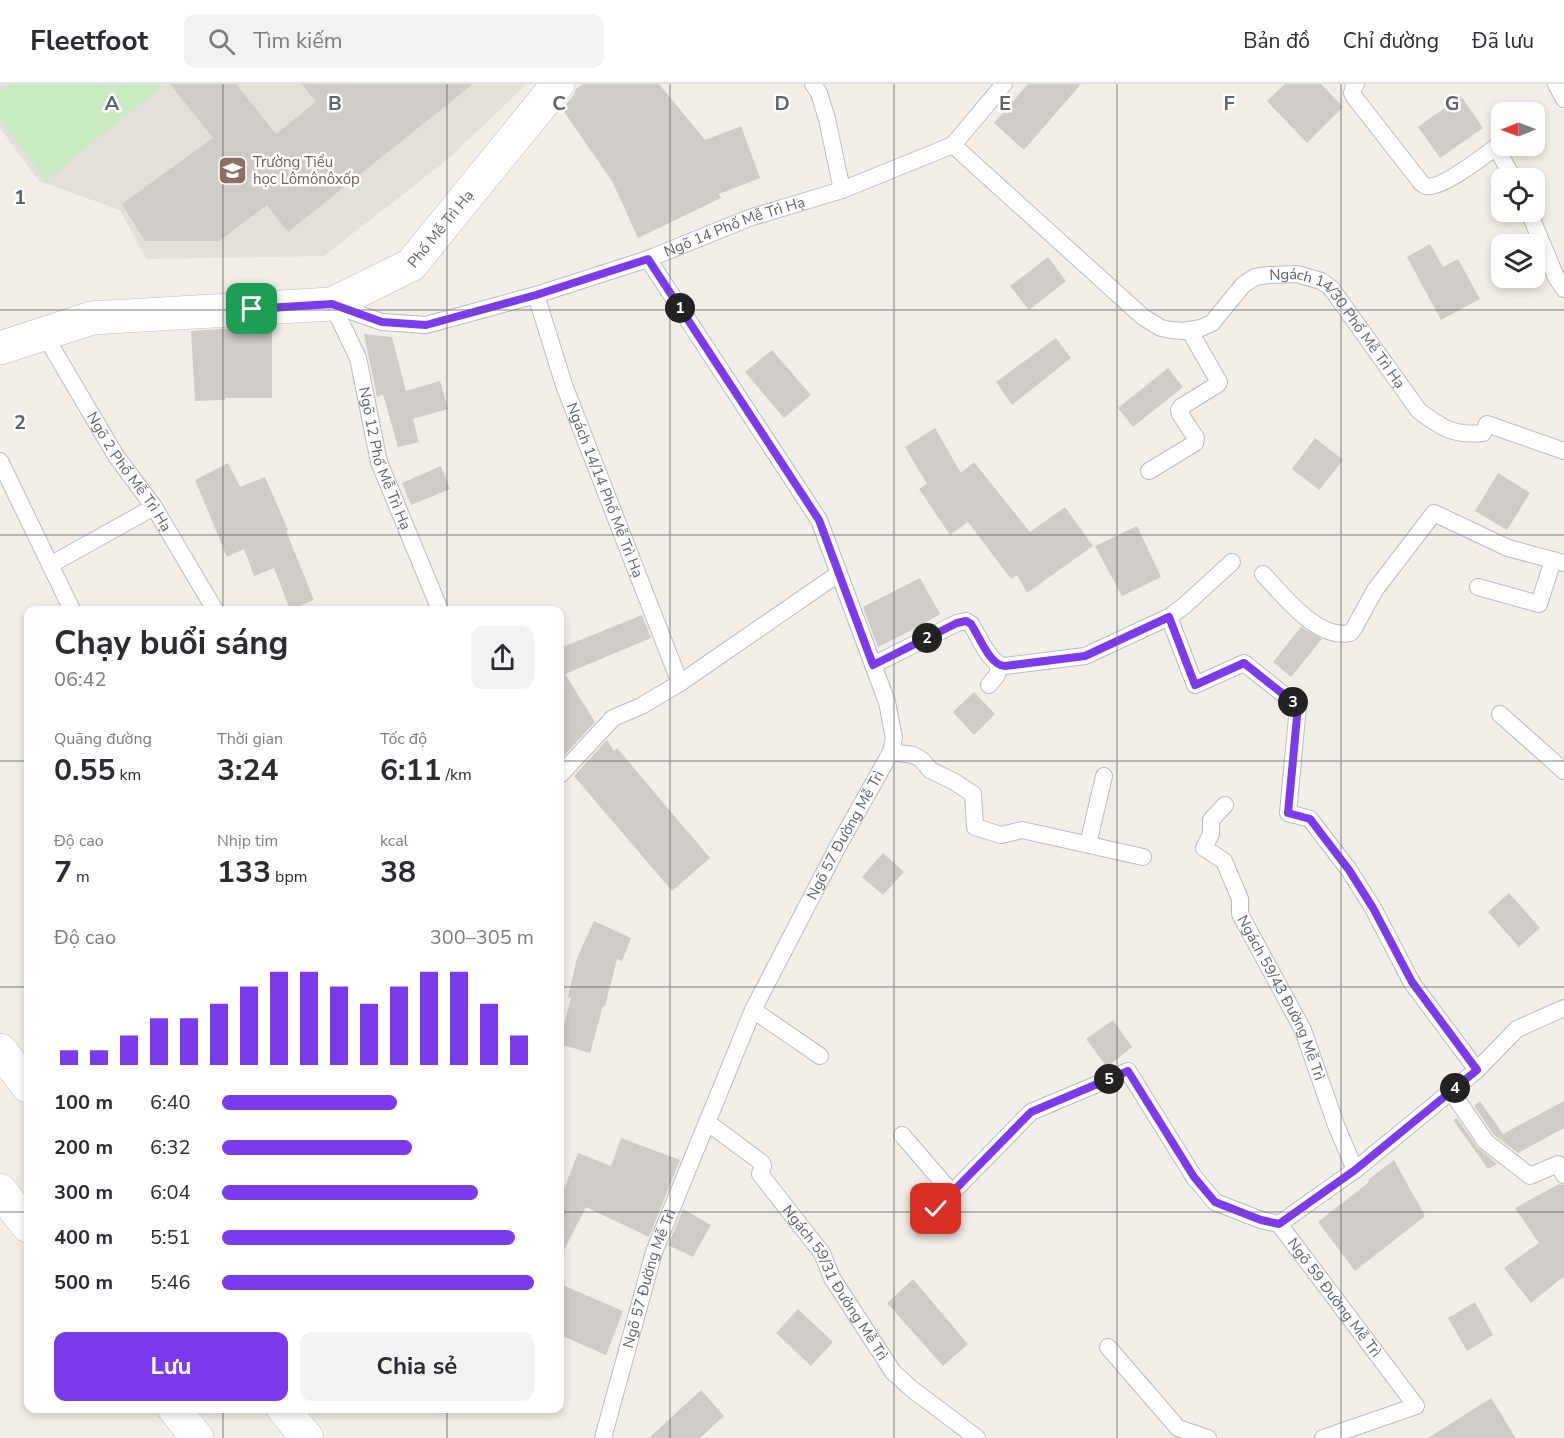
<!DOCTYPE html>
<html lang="vi">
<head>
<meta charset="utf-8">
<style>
	body { margin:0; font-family:"Nunito Sans",sans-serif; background:#f2f2f3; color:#2b2b33; height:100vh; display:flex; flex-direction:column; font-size:22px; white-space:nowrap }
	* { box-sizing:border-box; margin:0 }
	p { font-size:20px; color:#7c7c81 }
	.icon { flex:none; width:33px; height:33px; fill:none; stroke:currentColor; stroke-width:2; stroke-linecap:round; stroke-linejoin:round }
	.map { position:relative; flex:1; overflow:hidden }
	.details { position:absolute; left:24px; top:522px; width:540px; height:807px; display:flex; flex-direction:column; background:#fff; border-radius:12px; box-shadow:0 3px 9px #0003 }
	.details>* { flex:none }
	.needle { width:39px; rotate:269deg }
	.controls { position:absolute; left:1491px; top:18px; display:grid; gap:12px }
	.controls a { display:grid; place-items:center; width:54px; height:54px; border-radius:12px; background:#fff; box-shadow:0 3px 9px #0003; font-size:30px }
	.pin { position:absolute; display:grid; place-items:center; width:51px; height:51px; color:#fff; margin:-26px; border-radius:12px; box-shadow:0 3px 9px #0006 }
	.km { position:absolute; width:30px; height:30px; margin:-15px; border-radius:50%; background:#222; color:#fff; font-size:16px; line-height:30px; text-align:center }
	.round { display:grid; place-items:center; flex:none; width:63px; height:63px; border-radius:12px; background:#f2f2f3 }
	.headline { display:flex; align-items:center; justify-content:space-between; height:102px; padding:0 30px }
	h1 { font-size:33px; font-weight:700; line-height:45px }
	.stats { display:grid; grid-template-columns:repeat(3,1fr); gap:9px; height:102px; padding:6px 30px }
	.stats div { display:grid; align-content:center }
	.stats b { font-size:30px; font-weight:700 }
	.stats small { font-size:16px; font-weight:400 }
	.stats p { font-size:16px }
	.chart { height:168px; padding:12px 30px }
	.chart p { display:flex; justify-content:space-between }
	.chart svg { width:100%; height:108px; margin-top:6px; stroke:#7c3aed; stroke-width:6 }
	.action { display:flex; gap:12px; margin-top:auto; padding:12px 30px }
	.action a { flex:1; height:69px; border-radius:12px; background:#7c3aed; color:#fff; font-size:24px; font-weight:700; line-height:69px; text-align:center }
	.action a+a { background:#f2f2f3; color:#2b2b33 }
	ul { padding:0 30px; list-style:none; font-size:20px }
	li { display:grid; grid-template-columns:96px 72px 1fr; align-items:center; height:45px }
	li i { height:15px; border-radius:8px; background:#7c3aed }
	header { display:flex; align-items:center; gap:36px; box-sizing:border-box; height:84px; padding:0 30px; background:#fff; border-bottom:2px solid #e1e1e2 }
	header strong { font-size:28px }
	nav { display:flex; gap:33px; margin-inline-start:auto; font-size:21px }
	.search { width:420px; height:54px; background:#f2f2f3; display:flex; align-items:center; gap:15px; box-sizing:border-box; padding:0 21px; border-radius:12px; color:#7c7c81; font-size:22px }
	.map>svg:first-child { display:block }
	.education { fill:#e4dfd8 }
	.green { fill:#c8ebc2 }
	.building { fill:#cfcbc6 }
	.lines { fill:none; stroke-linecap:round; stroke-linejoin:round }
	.lane-casing { stroke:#b7bbbf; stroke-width:18 }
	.street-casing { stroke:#b7bbbf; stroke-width:34 }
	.secondary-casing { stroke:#b8bdc2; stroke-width:34 }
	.lane { stroke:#fff; stroke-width:16 }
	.street { stroke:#fff; stroke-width:33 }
	.secondary { stroke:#fff; stroke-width:33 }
	.route-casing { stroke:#fff; stroke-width:12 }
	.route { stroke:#7c3aed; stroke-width:8 }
	.grid { fill:none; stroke:#5e6469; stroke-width:1.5; stroke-opacity:0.55 }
	.labels { text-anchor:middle; stroke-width:5; stroke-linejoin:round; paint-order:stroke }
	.education-label { font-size:15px; fill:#785e54; stroke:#fff; text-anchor:start }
	.street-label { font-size:15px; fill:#5e6469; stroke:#fff }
	.grid-label { font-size:20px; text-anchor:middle; font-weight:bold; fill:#5e6469; stroke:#fff; stroke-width:5; stroke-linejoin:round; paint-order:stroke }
</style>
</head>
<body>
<header>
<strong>Fleetfoot</strong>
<div class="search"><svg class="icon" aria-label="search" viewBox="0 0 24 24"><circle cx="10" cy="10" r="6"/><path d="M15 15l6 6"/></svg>Tìm kiếm</div>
<nav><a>Bản đồ</a><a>Chỉ đường</a><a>Đã lưu</a></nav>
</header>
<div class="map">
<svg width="1564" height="1354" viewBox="0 0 1564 1354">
	<rect width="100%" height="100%" fill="#f2eee7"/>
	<path class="education" d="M 0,0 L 527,0 L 447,76 L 324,172 L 146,175 L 120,126 L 39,97 L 0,44 Z"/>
	<path class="green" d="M 9,0 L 158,0 L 161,3 L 46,97 L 0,36 L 0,7 Z"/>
	<path class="building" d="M 170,0 L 236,0 L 276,50 L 316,18 L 302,0 L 473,0 L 288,148 L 267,121 L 219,157 L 145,157 L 122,120 L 213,54 Z
		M 583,0 L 659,0 L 705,56 L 741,42 L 760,94 L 719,110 L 721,114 L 638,154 L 612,97 L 562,25 L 573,12 L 576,5 Z
		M 1028,0 L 1081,0 L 1024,66 L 994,39 Z
		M 1285,0 L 1321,0 L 1343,23 L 1307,59 L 1267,17 Z
		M 1461,12 L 1483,44 L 1440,74 L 1418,43 Z
		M 1430,160 L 1443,183 L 1458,175 L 1480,215 L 1441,236 L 1407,173 Z
		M 1048,173 L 1066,197 L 1029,226 L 1010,202 Z
		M 272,242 L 272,314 L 225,314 L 225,316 L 195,317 L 191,247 Z
		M 364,250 L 392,253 L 406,307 L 440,297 L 448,325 L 413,335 L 419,358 L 398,363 L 383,310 L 377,313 Z
		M 1056,254 L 1071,274 L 1012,321 L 996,298 Z
		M 772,266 L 811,311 L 784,334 L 745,288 Z
		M 1168,284 L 1183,303 L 1133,343 L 1118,324 Z
		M 935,344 L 961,389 L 974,378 L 1030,448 L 1065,423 L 1093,462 L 1027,509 L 1017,491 L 1011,495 L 968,438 L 950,451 L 919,405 L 927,400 L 905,363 Z
		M 1315,354 L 1343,376 L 1319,406 L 1292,385 Z
		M 228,379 L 240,403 L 265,393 L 288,446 L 286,447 L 314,516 L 290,526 L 274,484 L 254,492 L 244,465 L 227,473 L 195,396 Z
		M 441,382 L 450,405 L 411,421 L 402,399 Z
		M 1498,389 L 1530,409 L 1507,446 L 1475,427 Z
		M 1137,442 L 1161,493 L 1122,512 L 1095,462 Z
		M 920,494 L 940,530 L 922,541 L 878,563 L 863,523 Z
		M 642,531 L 651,554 L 565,590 L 595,638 L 560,676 L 560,564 Z
		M 1301,543 L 1322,555 L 1291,593 L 1273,578 Z
		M 974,608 L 995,630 L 974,651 L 953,628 Z
		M 607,656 L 614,667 L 617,664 L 710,774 L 672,807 L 574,692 Z
		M 883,769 L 904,788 L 883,811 L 862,793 Z
		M 1509,809 L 1540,844 L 1519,863 L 1488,828 Z
		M 594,837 L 631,854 L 622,877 L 617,875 L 605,922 L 603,922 L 590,969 L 560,960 L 560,957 L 571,914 L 568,913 L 577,874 Z
		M 1113,936 L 1132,963 L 1107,983 L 1086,955 Z
		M 1480,1017 L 1503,1050 L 1564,1017 L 1564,1044 L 1518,1069 L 1494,1051 L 1474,1022 Z
		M 1457,1034 L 1478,1064 L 1497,1080 L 1488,1085 L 1453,1036 Z
		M 621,1054 L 680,1076 L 649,1153 L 586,1123 L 560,1174 L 560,1115 L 578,1069 L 611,1082 Z
		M 1394,1076 L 1425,1132 L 1355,1187 L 1318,1138 L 1369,1098 L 1368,1096 Z
		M 1559,1100 L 1564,1101 L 1564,1195 L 1563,1193 L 1531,1219 L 1504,1184 L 1539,1159 L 1515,1124 Z
		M 683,1125 L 711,1141 L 693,1173 L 668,1161 Z
		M 913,1195 L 968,1260 L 943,1282 L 887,1219 Z
		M 560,1200 L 623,1227 L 606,1271 L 560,1251 Z
		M 1475,1218 L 1493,1251 L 1467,1267 L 1448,1234 Z
		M 798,1225 L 833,1258 L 811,1282 L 776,1249 Z
		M 701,1306 L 724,1332 L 700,1354 L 649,1354 Z
		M 1491,1314 L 1516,1354 L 1428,1354 Z"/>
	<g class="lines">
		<defs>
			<g id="lane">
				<path d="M 813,0 L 819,9 L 827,35 L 842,106"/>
				<path d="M 1356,0 L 1354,2 L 1352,9 L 1355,14 L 1419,96 C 1420,98 1424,101 1426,102 C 1440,106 1484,72 1496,63 L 1513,94"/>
				<path d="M 1556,0 L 1564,15"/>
				<path id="s1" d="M 953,61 L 1143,233 L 1161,244 L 1171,246 L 1183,247 L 1201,244 L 1212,239 L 1243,201 L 1255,193 L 1268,191 L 1297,190 L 1321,197 L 1331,204 L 1419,327 C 1442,344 1454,352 1483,349 L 1487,340 L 1564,367"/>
				<path d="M 1529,128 L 1556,193 L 1564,205"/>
				<path id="s2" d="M 536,211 L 564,301 L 680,599"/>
				<path id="s3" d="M 332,220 L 358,274 L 379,378 L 440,526"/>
				<path id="s4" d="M 333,221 L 382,238 L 426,241 L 536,211 L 648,175 L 749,134 L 842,106 L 953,61 L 1004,0"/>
				<path id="s5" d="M 44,250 L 116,372 L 154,423 L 215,526"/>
				<path d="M 0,377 L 72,526"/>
				<path d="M 1149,387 L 1195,359 L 1196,354 L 1180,330 L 1179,326 L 1181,323 L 1218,300 L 1219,298 L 1189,246"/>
				<path d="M 50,481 L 154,423"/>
				<path d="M 1263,490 C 1283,511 1317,556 1350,549 L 1353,546 L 1375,506 L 1434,429 L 1508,464 L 1564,479"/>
				<path d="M 1478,503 L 1539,520 L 1553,476"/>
				<path d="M 1169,533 L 1184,522 L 1232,478"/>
				<path d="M 873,581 L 957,539 L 966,537 L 971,540 C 979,553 990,581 1005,582 L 1085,572 L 1169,533 L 1195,601 L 1244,579 L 1298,622 L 1288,729 L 1310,735 L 1349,786 L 1373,824 L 1412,899 L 1477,986"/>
				<path d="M 989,601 L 997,591 L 999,582"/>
				<path d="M 1500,630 L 1564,687"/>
				<path d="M 891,668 L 913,671 L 922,676 L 930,686 L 953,697 L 973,710 L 975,743 L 1001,751 L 1022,746 L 1143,773"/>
				<path d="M 560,691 L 613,634 L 641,622 L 680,599 L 838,490"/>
				<path id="s6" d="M 1225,721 L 1211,736 L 1211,750 L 1204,764 L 1224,777 L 1240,815 L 1240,830 L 1303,946 L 1336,1041 L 1355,1086"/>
				<path d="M 1088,760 L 1104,692"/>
				<path d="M 753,926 L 820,972"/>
				<path d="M 1451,1007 L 1486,1058 L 1530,1092 L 1558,1080 L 1564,1091"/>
				<path id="s7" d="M 707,1038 L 762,1079 L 763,1082 L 760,1090 L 822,1169 L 832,1194 L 893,1288 L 913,1306 L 977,1354"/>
				<path d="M 902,1051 L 952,1109"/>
				<path d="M 936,1125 L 1031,1028 L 1128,987 L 1194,1093 L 1215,1118 L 1261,1136 L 1279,1140"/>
				<path d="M 1279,1140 L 1355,1086 L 1477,986 L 1517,945 L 1564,924"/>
				<path id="s8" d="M 1279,1140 L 1416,1322 L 1323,1354"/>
				<path d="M 1108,1263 L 1178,1344"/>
				<path d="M 1178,1344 L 1208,1354"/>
				<path id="s9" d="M 603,1354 L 654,1168 L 753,926 L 837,764 L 891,668 L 894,654 L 887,618 L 819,436 L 648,175"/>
			</g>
			<g id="street">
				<path id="s10" d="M 0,264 L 92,234 L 332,220 L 411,181 L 558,0"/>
			</g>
			<path id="secondary" d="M 0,966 L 28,1002
				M 0,1106 L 28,1142
				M 174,1324 L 197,1354
				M 283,1324 L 307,1354"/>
		</defs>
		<use href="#lane" class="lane-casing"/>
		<use href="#street" class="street-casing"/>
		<use href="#secondary" class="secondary-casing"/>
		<use href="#lane" class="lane"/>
		<use href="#street" class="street"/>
		<use href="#secondary" class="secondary"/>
	</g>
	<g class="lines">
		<defs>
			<path id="route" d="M 252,225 L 332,220 L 382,238 L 426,241 L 536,211 L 648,175 L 819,436 L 873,581 L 957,539 L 966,537 L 971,540 C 979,552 990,582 1005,582 L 1085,572 L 1169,533 L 1195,601 L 1244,579 L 1298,622 L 1288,729 L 1310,735 L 1349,786 L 1373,824 L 1412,898 L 1477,986 L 1355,1086 L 1279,1140 L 1261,1136 L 1215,1118 L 1194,1093 L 1128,987 L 1031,1028 L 936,1125"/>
		</defs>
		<use href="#route" class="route-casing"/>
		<use href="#route" class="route"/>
	</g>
	<path class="grid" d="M 223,0 L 223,526M 447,0 L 447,526M 670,0 L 670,1354M 894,0 L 894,1354M 1117,0 L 1117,1354M 1341,0 L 1341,1354M 0,226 L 1564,226M 0,451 L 1564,451M 0,677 L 28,677M 560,677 L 1564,677M 0,903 L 28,903M 560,903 L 1564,903M 0,1128 L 28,1128M 560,1128 L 1564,1128M 223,1324 L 223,1354M 447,1324 L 447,1354"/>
	<defs>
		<symbol id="school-square" viewBox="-11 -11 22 22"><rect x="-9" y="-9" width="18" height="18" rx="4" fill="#8d6e63" stroke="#fff"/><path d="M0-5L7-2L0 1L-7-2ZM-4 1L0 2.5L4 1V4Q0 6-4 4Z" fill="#fff"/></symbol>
	</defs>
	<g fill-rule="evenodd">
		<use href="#school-square" x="216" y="70" width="33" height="33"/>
	</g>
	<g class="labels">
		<g class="education-label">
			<text x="253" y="83">Trường Tiểu<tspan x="253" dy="17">học Lômônôxốp</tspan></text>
		</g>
		<g class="street-label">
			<text dy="5" stroke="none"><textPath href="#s10" startOffset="472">Phố Mễ Trì Hạ</textPath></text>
			<text dy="5" stroke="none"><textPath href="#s4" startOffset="420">Ngõ 14 Phố Mễ Trì Hạ</textPath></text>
			<text dy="5" stroke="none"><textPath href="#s1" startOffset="501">Ngách 14/30 Phố Mễ Trì Hạ</textPath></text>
			<text dy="5" stroke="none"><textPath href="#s3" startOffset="164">Ngõ 12 Phố Mễ Trì Hạ</textPath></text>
			<text dy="5" stroke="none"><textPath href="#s5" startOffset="162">Ngõ 2 Phố Mễ Trì Hạ</textPath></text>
			<text dy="5" stroke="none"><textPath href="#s2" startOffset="207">Ngách 14/14 Phố Mễ Trì Hạ</textPath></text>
			<text dy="5" stroke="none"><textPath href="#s9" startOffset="652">Ngõ 57 Đường Mễ Trì</textPath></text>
			<text dy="5" stroke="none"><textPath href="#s6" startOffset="224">Ngách 59/43 Đường Mễ Trì</textPath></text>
			<text dy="5" stroke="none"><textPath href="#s9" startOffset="166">Ngõ 57 Đường Mễ Trì</textPath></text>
			<text dy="5" stroke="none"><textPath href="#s7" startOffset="213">Ngách 59/31 Đường Mễ Trì</textPath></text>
			<text dy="5" stroke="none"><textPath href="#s8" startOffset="92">Ngõ 59 Đường Mễ Trì</textPath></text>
		</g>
	</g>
	<g class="grid-label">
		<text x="112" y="26">A</text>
		<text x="335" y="26">B</text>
		<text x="559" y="26">C</text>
		<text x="782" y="26">D</text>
		<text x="1005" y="26">E</text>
		<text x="1229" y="26">F</text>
		<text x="1452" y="26">G</text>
		<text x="20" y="120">1</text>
		<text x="20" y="345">2</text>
	</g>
</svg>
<div class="controls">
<a><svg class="needle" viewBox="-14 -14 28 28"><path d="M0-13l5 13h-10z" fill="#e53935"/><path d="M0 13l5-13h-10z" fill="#7c7c81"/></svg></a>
<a><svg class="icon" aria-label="locate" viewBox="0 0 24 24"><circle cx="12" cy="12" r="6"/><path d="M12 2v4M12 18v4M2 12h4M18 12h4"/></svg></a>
<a><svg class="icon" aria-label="layers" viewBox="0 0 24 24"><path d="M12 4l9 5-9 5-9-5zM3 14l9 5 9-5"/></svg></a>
</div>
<div class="pin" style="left:252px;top:225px;background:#1e9e55"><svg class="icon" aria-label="arrive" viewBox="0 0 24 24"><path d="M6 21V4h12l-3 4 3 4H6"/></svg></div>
<div class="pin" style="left:936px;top:1125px;background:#d93025"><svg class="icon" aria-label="check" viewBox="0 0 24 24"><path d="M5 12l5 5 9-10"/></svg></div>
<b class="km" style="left:680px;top:224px">1</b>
<b class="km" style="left:927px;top:554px">2</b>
<b class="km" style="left:1293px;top:618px">3</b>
<b class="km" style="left:1455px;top:1004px">4</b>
<b class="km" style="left:1109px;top:995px">5</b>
<section class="details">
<div class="headline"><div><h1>Chạy buổi sáng</h1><p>06:42</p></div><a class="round"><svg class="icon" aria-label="share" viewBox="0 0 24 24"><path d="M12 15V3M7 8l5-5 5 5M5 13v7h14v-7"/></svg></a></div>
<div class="stats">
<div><p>Quãng đường</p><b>0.55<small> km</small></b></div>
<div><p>Thời gian</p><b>3:24</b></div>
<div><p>Tốc độ</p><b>6:11<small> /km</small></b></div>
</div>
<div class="stats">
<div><p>Độ cao</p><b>7<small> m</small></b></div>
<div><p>Nhịp tim</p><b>133<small> bpm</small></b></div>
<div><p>kcal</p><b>38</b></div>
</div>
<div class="chart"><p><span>Độ cao</span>300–305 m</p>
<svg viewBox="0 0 160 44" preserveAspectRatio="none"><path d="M5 44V38M15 44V38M25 44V32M35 44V25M45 44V25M55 44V19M65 44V12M75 44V6M85 44V6M95 44V12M105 44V19M115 44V12M125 44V6M135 44V6M145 44V19M155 44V32"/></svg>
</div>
<ul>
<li><b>100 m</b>6:40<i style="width:56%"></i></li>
<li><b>200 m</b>6:32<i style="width:61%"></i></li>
<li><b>300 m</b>6:04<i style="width:82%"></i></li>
<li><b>400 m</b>5:51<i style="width:94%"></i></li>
<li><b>500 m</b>5:46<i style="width:100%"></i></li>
</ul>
<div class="action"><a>Lưu</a><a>Chia sẻ</a></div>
</section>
</div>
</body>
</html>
